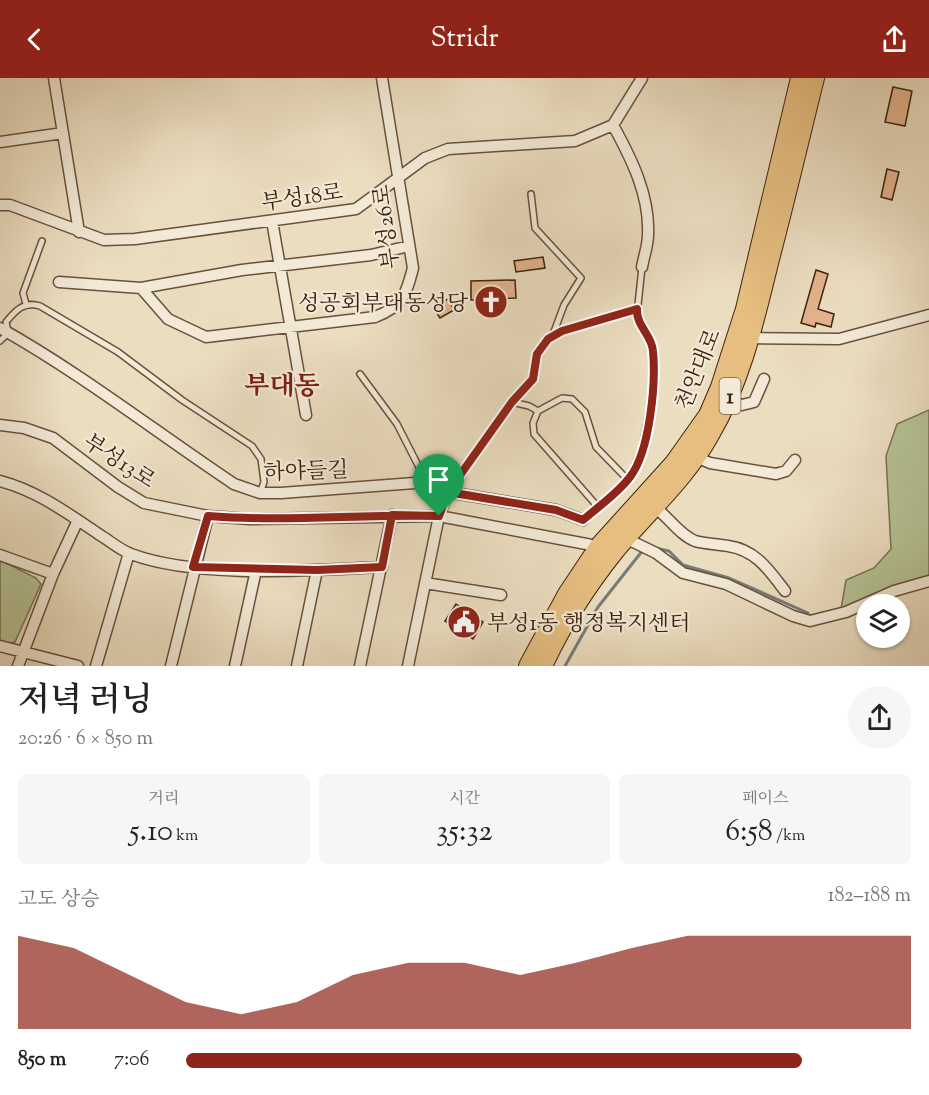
<!DOCTYPE html>
<html lang="ko">
<head>
<meta charset="utf-8">
<style>
	body { margin:0; font-family:"Sorts Mill Goudy","Noto Serif KR",serif; background:#f6f6f6; color:#222; height:100vh; display:flex; flex-direction:column; font-size:22px; white-space:nowrap }
	* { box-sizing:border-box; margin:0 }
	p { font-size:20px; color:#767676 }
	.icon { flex:none; width:33px; height:33px; fill:none; stroke:currentColor; stroke-width:2; stroke-linecap:round; stroke-linejoin:round }
	.map { position:relative; height:588px; overflow:hidden }
	.drawer { display:flex; flex-direction:column; background:#fff; flex:1 }
	.drawer>* { flex:none }
	.controls { position:absolute; left:856px; top:516px; display:grid; gap:12px }
	.controls a { display:grid; place-items:center; width:54px; height:54px; border-radius:50%; background:#fff; box-shadow:0 2px 4px #0004; font-size:30px }
	.pin { position:absolute; display:grid; place-items:center; width:51px; height:51px; color:#fff; margin:-62px -26px; border-radius:50% 50% 50% 0; rotate:-45deg; box-shadow:0 0 6px #0007 }
	.pin .icon { rotate:45deg }
	.round { display:grid; place-items:center; flex:none; width:63px; height:63px; border-radius:32px; background:#f6f6f6 }
	.overview { display:flex; align-items:center; justify-content:space-between; height:102px; padding:0 18px }
	h1 { font-size:33px; font-weight:600; line-height:45px }
	.metrics { display:grid; grid-template-columns:repeat(3,1fr); gap:9px; height:102px; padding:6px 18px }
	.metrics div { display:grid; align-content:center; border-radius:9px; background:#f6f6f6; text-align:center }
	.metrics b { font-size:30px; font-weight:600 }
	.metrics small { font-size:16px; font-weight:400 }
	.metrics p { font-size:16px }
	.chart { height:168px; padding:12px 18px }
	.chart p { display:flex; justify-content:space-between }
	.chart svg { width:100%; height:108px; margin-top:6px; fill:#8f2418; opacity:.7 }
	ul { padding:0 18px; list-style:none; font-size:20px }
	li { display:grid; grid-template-columns:96px 72px 1fr; align-items:center; height:45px }
	li i { height:15px; border-radius:8px; background:#8f2418 }
	header { display:flex; justify-content:space-between; align-items:center; height:78px; padding:0 18px; background:#8f2418; color:#fff; font-size:27px; font-weight:600 }
	.map>svg:first-child { display:block }
	.green { fill:#b5c294; stroke:#797252; stroke-width:1.5 }
	.lines { fill:none; stroke-linecap:round; stroke-linejoin:round }
	.stream { stroke:#757d76; stroke-width:3 }
	.building { fill:#e4b28c; stroke:#3d2210; stroke-width:1.5 }
	.lane-casing { stroke:#68513c; stroke-width:8 }
	.street-casing { stroke:#68513c; stroke-width:13 }
	.primary-casing { stroke:#3d2210; stroke-width:20 }
	.lane { stroke:#f2e9d6; stroke-width:5 }
	.street { stroke:#f2e9d6; stroke-width:10 }
	.primary { stroke:#e6be80; stroke-width:18 }
	.route-casing { stroke:#fff; stroke-width:12 }
	.route { stroke:#8f2418; stroke-width:8 }
	.labels { text-anchor:middle; stroke-width:4.5; stroke-linejoin:round; paint-order:stroke }
	.shield { fill:#f2e9d6; stroke:#735e4b; stroke-width:1.5 }
	.shield-label { font-size:21px; font-weight:bold; fill:#3d2210 }
	.street-label { font-size:22px; fill:#3d2210; stroke:#f2e9d6 }
	.poi-label { font-size:22px; fill:#3d2210; stroke:#f2e9d6; text-anchor:end }
	.quarter-label { font-size:26px; font-weight:bold; fill:#7a1f14; stroke:#f2e9d6 }
</style>
</head>
<body>
<header><svg class="icon" aria-label="back" viewBox="0 0 24 24"><path d="M15 5l-7 7 7 7"/></svg>Stridr<svg class="icon" aria-label="share" viewBox="0 0 24 24"><path d="M12 15V3M7 8l5-5 5 5M5 13v7h14v-7"/></svg></header>
<div class="map">
<svg width="929" height="588" viewBox="0 0 929 588">
	<rect width="100%" height="100%" fill="#ebddc0"/>
	<filter id="stains"><feTurbulence type="fractalNoise" baseFrequency=".00333" numOctaves="4"/><feColorMatrix values="0 0 0 0 .2 0 0 0 0 .09 0 0 0 0 .02 0 0 0 .5 -.17"/></filter>
	<radialGradient id="worn" r=".72"><stop offset=".6" stop-color="#630" stop-opacity="0"/><stop offset="1" stop-color="#630" stop-opacity=".3"/></radialGradient>
	<path class="green" d="M 929,332 L 929,506 L 841,531 L 846,502 L 874,490 L 891,471 L 886,378 L 897,346 Z
		M 0,482 L 36,500 L 41,506 L 15,564 L 8,566 L 0,562 Z"/>
	<g class="lines">
		<path class="stream" d="M 655,470 L 669,473 L 683,487 L 729,500 L 808,535
			M 565,588 L 598,529 L 643,472"/>
	</g>
	<path class="building" d="M 893,9 L 912,13 L 905,48 L 885,44 Z
		M 887,91 L 899,94 L 892,122 L 881,119 Z
		M 543,179 L 545,190 L 516,194 L 514,183 Z
		M 816,192 L 828,196 L 818,231 L 834,236 L 831,249 L 816,245 L 815,249 L 801,245 Z
		M 515,202 L 516,220 L 471,222 L 471,203 Z
		M 448,221 L 454,232 L 440,240 L 433,229 Z
		M 456,526 L 483,544 L 473,561 L 445,543 Z"/>
	<g class="lines">
		<defs>
			<path id="lane" d="M 531,116 L 535,150 L 581,200 L 564,227 L 552,259
				M 26,226 L 23,215 L 42,163
				M 0,263 L 8,255 L 6,244 C 16,232 24,223 40,228 L 118,274 L 182,322 L 252,368 L 261,381 L 264,404 L 260,415
				M 360,296 L 397,346 L 426,403
				M 512,324 L 529,328 L 538,333 L 533,345 L 534,356 L 598,429
				M 538,333 L 562,320 L 572,321 L 585,334 L 596,369 L 628,402
				M 448,414 L 512,324 L 533,301 L 537,276 L 548,261 L 562,253 L 637,231
				M 583,442 L 630,399 L 642,370 L 652,319 L 653,270 L 639,246 L 637,236 L 642,189"/>
			<path id="street" d="M 54,0 L 79,154
				M 613,47 C 631,80 650,117 648,157 C 648,167 644,178 642,189
				M 0,64 L 63,55
				M 0,127 L 10,127 L 104,162 L 135,161 L 356,131 L 425,80 L 448,71 L 575,63 L 613,47 L 642,0
				M 272,143 L 306,337
				M 59,204 L 141,210 L 242,192 L 371,177 L 409,168
				M 141,210 L 168,241 L 206,259 L 375,239 C 403,228 406,217 413,190 L 382,0
				M 0,250 C 82,296 156,354 234,406 L 260,415 L 281,415 L 428,404 L 448,414 L 556,432 L 583,442
				M 750,260 L 839,261 L 929,237
				M 728,323 L 742,327 L 754,324 L 764,301
				M 0,347 L 24,350 L 53,360 L 118,409 L 144,425 L 208,438 L 250,441 L 439,438 L 602,469
				M 696,379 L 710,385 L 776,396 L 786,393 L 795,382
				M 0,403 C 38,413 67,435 100,457 C 110,463 120,472 131,476 C 198,501 310,492 382,489
				M 656,430 C 669,440 680,457 695,463 C 705,466 718,466 728,468 C 756,472 769,492 785,513
				M 623,459 L 656,475 L 683,495 L 726,506 L 793,538 L 810,543 L 846,534 L 894,513 L 929,503
				M 0,477 L 53,496
				M 425,505 L 501,517
				M 0,568 L 78,588
				M 18,588 L 53,496 L 78,442
				M 96,588 L 129,475
				M 171,588 L 208,438
				M 235,588 L 256,492
				M 297,588 L 317,492
				M 360,588 L 392,437
				M 408,588 L 439,438 L 448,414"/>
			<path id="primary" d="M 528,588 L 567,516 L 599,468 L 674,385 L 708,337 L 720,309 L 745,231 L 800,0
				M 543,588 C 562,547 587,508 615,473 C 647,434 685,402 710,357 C 742,302 755,242 770,181 C 786,121 800,60 815,0"/>
		</defs>
		<use href="#lane" class="lane-casing"/>
		<use href="#street" class="street-casing"/>
		<use href="#primary" class="primary-casing"/>
		<use href="#lane" class="lane"/>
		<use href="#street" class="street"/>
		<use href="#primary" class="primary"/>
	</g>
	<g class="lines">
		<defs>
			<path id="route" d="M 439,438 L 448,414 L 512,324 L 533,301 L 537,276 L 548,261 L 562,253 L 637,231 C 636,248 652,257 653,273 C 656,305 650,373 630,399 C 618,415 598,429 583,442 L 556,432 L 448,414 L 439,438 C 362,436 285,444 208,438 L 193,489 L 317,492 L 382,489 L 392,437 L 439,438"/>
		</defs>
		<use href="#route" class="route-casing"/>
		<use href="#route" class="route"/>
	</g>
	<defs>
		<symbol id="church-disc" viewBox="-11 -11 22 22"><circle r="9.5" fill="#8f2418" stroke="#f2e9d6"/><path d="M-1.2-6h2.4v3.5h3.3v2.4h-3.3V6h-2.4V-.1h-3.3v-2.4h3.3Z" fill="#fff"/></symbol>
		<symbol id="civic-disc" viewBox="-11 -11 22 22"><circle r="9.5" fill="#8f2418" stroke="#f2e9d6"/><path d="M-.6-6.5H3V-4.5H.6V-3L4-1V1h2V6H-6V1h2V-1L-.6-3ZM-1.2 2.5V6h2.4V2.5Z" fill="#fff"/></symbol>
	</defs>
	<g fill-rule="evenodd">
		<use href="#church-disc" x="472" y="205" width="38" height="38"/>
		<use href="#civic-disc" x="445" y="525" width="38" height="38"/>
	</g>
	<g class="labels">
		<rect class="shield" x="719.5" y="300" width="21" height="36" rx="4.5"/>
		<g class="shield-label">
			<text x="730" y="325">1</text>
		</g>
		<g class="street-label">
			<text transform="translate(302 118) rotate(-8)" y="8">부성18로</text>
			<text transform="translate(385 149) rotate(-97)" y="8">부성26로</text>
			<text transform="translate(697 291) rotate(-68)" y="8">천안대로</text>
			<text transform="translate(120 382) rotate(33)" y="8">부성13로</text>
			<text transform="translate(306 392) rotate(-2)" y="8">하야들길</text>
		</g>
		<g class="poi-label">
			<text x="468" y="232">성공회부대동성당</text>
			<text x="487" y="552" text-anchor="start">부성1동 행정복지센터</text>
		</g>
		<g class="quarter-label">
			<text x="282" y="316">부대동</text>
		</g>
	</g>
	<rect width="100%" height="100%" filter="url(#stains)"/>
	<rect width="100%" height="100%" fill="url(#worn)"/>
</svg>
<div class="controls">
<a><svg class="icon" aria-label="layers" viewBox="0 0 24 24"><path d="M12 4l9 5-9 5-9-5zM3 14l9 5 9-5"/></svg></a>
</div>
<div class="pin" style="left:439px;top:438px;background:#1e9e55"><svg class="icon" aria-label="arrive" viewBox="0 0 24 24"><path d="M6 21V4h12l-3 4 3 4H6"/></svg></div>
</div>
<section class="drawer">
<div class="overview"><div><h1>저녁 러닝</h1><p>20:26 · 6 × 850 m</p></div><a class="round"><svg class="icon" aria-label="share" viewBox="0 0 24 24"><path d="M12 15V3M7 8l5-5 5 5M5 13v7h14v-7"/></svg></a></div>
<div class="metrics">
<div><p>거리</p><b>5.10<small> km</small></b></div>
<div><p>시간</p><b>35:32</b></div>
<div><p>페이스</p><b>6:58<small> /km</small></b></div>
</div>
<div class="chart"><p><span>고도 상승</span>182–188 m</p>
<svg viewBox="0 0 160 44" preserveAspectRatio="none"><path d="M0 44V6L10 11L20 22L30 33L40 38L50 33L60 22L70 17L80 17L90 22L100 17L110 11L120 6L130 6L140 6L150 6L160 6V44z"/></svg>
</div>
<ul>
<li><b>850 m</b>7:06<i style="width:85%"></i></li>
</ul>
</section>
</body>
</html>
